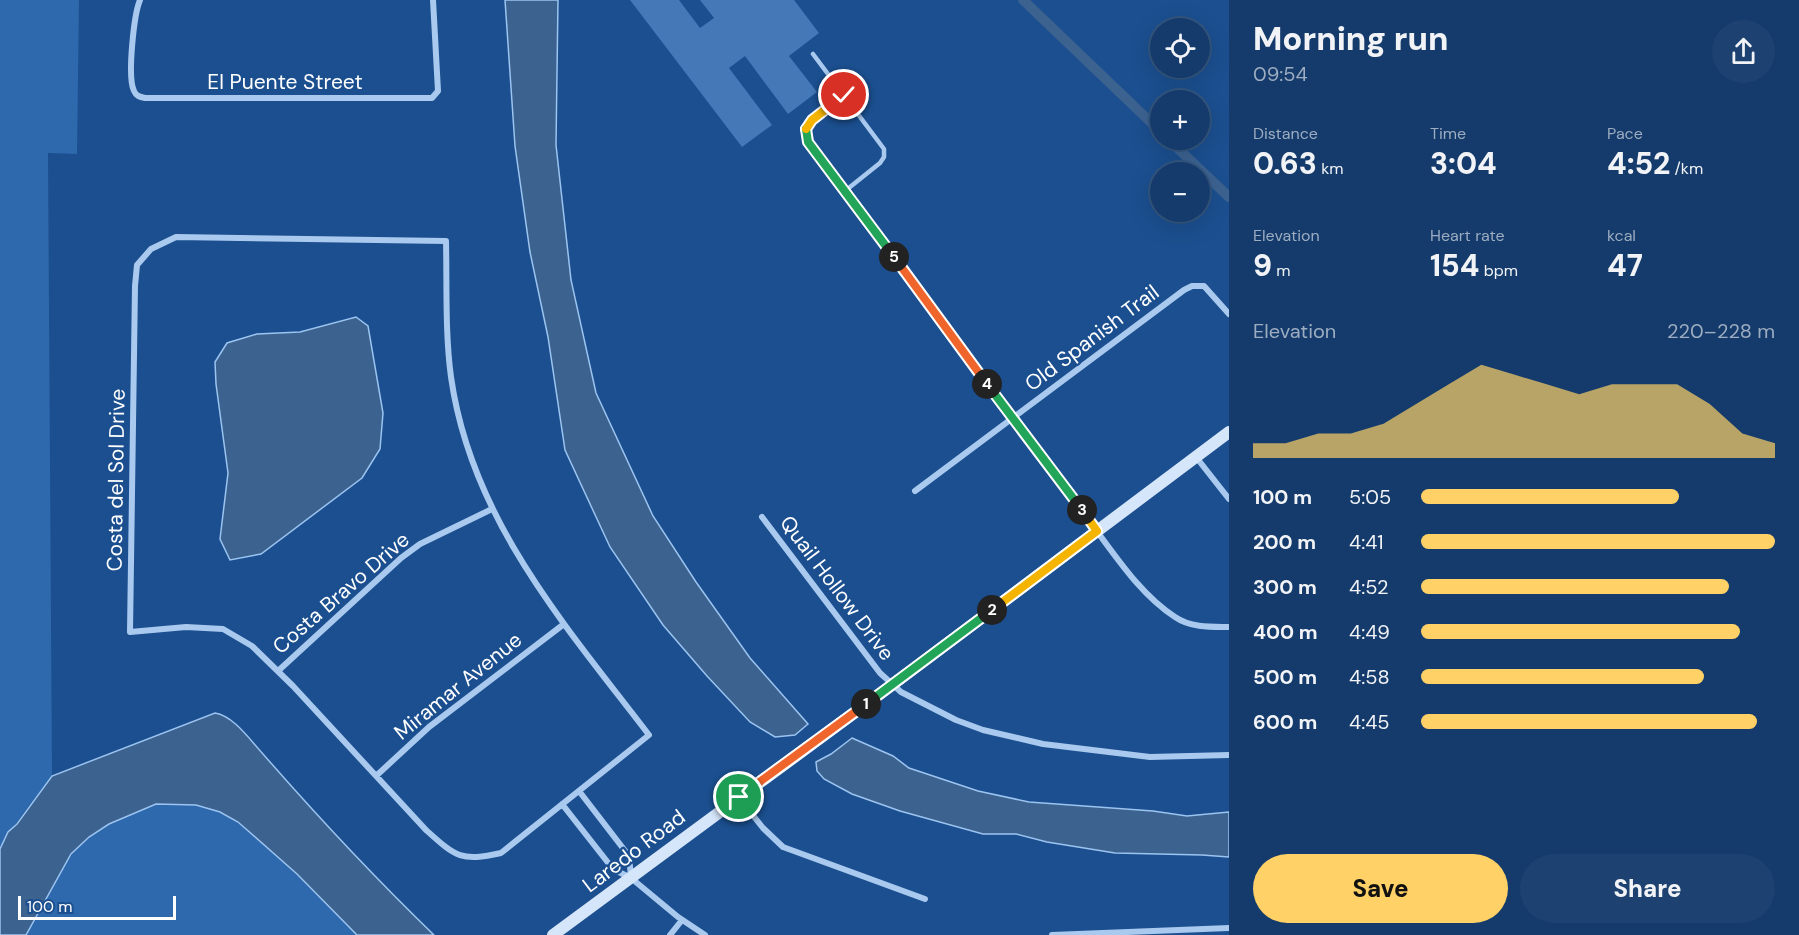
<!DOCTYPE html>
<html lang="en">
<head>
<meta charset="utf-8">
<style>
	body { margin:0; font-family:"DM Sans",sans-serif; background:#1d4271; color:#f1f3f6; height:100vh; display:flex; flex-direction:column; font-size:22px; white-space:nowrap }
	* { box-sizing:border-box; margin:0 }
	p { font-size:20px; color:#9dadc1 }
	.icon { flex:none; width:33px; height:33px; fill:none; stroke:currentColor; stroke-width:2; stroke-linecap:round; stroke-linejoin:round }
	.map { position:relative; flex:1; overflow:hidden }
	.drawer { display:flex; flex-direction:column; background:#143b6b; width:570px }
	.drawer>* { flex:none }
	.controls { position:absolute; left:1150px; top:18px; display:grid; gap:12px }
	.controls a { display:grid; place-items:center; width:60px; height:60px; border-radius:50%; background:#143b6b; box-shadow:0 6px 24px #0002,0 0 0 2px #33557e; font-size:30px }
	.scale { position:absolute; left:18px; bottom:15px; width:158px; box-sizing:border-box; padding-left:6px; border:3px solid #fff; border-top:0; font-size:16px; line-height:21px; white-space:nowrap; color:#fff; -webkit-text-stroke:4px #1b4f8f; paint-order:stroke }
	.pin { position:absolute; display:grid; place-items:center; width:51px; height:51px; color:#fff; margin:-26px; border:3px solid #fff; border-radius:50%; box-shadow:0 2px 6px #0007 }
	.km { position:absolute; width:30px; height:30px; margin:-15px; border-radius:50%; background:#222; color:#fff; font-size:16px; line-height:30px; text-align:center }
	.round { display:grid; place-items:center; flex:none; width:63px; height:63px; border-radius:32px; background:#1d4271 }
	.head { display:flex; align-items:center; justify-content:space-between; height:102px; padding:0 24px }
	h1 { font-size:33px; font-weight:800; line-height:45px }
	.stats { display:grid; grid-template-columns:repeat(3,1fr); gap:9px; height:102px; padding:6px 24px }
	.stats div { display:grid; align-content:center }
	.stats b { font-size:30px; font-weight:800 }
	.stats small { font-size:16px; font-weight:400 }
	.stats p { font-size:16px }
	.chart { height:168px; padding:12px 24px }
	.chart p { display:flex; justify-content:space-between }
	.chart svg { width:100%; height:108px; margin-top:6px; fill:#ffd166; opacity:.7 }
	.action { display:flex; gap:12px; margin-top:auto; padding:12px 24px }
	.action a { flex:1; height:69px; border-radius:36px; background:#ffd166; color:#111; font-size:24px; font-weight:800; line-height:69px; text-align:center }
	.action a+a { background:#1d4271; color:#f1f3f6 }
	ul { padding:0 24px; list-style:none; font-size:20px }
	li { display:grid; grid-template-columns:96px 72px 1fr; align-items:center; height:45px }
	li i { height:15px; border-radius:8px; background:#ffd166 }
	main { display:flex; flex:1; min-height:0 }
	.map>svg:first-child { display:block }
	.green { fill:#2e69ad }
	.water { fill:#3c6290; stroke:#9cc4f0; stroke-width:1.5 }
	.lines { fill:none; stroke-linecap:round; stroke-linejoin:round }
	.canal { stroke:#3c6290; stroke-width:10 }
	.building { fill:#4478b7 }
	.lane { stroke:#a9c9ee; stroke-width:4.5 }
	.street { stroke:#a9c9ee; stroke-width:6 }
	.secondary { stroke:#d6e6fa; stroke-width:12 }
	.split-1-casing { stroke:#fff; stroke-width:12 }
	.split-2-casing { stroke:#fff; stroke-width:12 }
	.split-3-casing { stroke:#fff; stroke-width:12 }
	.split-4-casing { stroke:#fff; stroke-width:12 }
	.split-5-casing { stroke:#fff; stroke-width:12 }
	.split-6-casing { stroke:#fff; stroke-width:12 }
	.split-7-casing { stroke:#fff; stroke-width:12 }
	.split-1 { stroke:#f0652b; stroke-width:8 }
	.split-2 { stroke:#22a559; stroke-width:8 }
	.split-3 { stroke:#f5b400; stroke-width:8 }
	.split-4 { stroke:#22a559; stroke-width:8 }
	.split-5 { stroke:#f0652b; stroke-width:8 }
	.split-6 { stroke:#22a559; stroke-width:8 }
	.split-7 { stroke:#f5b400; stroke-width:8 }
	.labels { text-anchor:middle; stroke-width:4.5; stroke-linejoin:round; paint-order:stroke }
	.street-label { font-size:21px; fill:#fff; stroke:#1b4f8f }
</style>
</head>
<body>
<main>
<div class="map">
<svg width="1229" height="935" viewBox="0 0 1229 935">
	<rect width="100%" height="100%" fill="#1b4f8f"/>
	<path class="green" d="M 0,0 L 79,0 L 77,154 L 48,153 L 52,776 C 36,798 12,825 0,849 Z
		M 156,804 L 196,805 L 220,812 L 238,822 L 297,874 L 357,935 L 26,935 C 44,904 61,859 89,837 C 108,821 133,813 156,804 Z"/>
	<path class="water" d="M 505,0 L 558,0 L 556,145 L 571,280 L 596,393 L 653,516 L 696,582 L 750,658 L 808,724 L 795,735 L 775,737 L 750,722 L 707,676 L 663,625 L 610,547 L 565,450 L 548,337 L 530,252 L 515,146 Z
		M 356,317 L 368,326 L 383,413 L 380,449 L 362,478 L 261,554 L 230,560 L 220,539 L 228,473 L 216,384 L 215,362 L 227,343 L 257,334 L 300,332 Z
		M 215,713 C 234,716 250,740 263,754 C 318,817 374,877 434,935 L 357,935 L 297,874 L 238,822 L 220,812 L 196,805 L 156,804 L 109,824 L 89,837 L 71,854 L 26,935 L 0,935 L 0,849 L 8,832 L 17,824 L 52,776 Z
		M 852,738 L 893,756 L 909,768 L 978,791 L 1029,802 L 1153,811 L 1187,816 L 1229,812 L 1229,857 L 1202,855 L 1115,853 L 1047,842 L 1016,834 L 983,834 L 900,811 L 852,794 L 824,779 L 817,771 L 816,762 L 831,754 Z"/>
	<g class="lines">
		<path class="canal" d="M 1023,0 L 1161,132
			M 1169,140 L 1229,197"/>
	</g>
	<path class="building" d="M 630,0 L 679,0 L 700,28 L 714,18 L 700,0 L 794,0 L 819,33 L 789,56 L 817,92 L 788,114 L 745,56 L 729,68 L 772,125 L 742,147 Z"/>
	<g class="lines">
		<path class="lane" d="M 813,54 L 884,149 L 884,157 L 880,163 L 845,191
			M 844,95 C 830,106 799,121 808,142 L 974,367"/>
		<path class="street" d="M 140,0 C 134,14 127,77 134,91 C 136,96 140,97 145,98 L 432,98 L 438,91 L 433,0
			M 176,237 L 446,241 C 447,286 445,333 451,377 C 471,519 565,625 649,735 L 501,853 C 461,862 456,857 426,830 L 293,686 L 252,646 L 223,629 L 186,627 L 130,632 L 135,286 L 137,265 L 151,249 Z
			M 974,367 C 1012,417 1050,467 1087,518 C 1113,552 1139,594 1175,617 C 1191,628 1211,627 1229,627
			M 1196,457 L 1229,499
			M 915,491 L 1184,290 L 1192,286 L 1204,286 L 1229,314
			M 762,517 L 880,673 L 901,692 L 956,720 L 983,730 L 1043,744 L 1150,757 L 1229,755
			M 278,671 L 401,558 L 420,544 L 492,509
			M 376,776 L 429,727 L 564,624
			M 579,791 L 629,856 L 631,877
			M 739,798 L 763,828 L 783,847 L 925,899
			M 562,804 L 613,869 L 631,878 L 678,917 L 705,935
			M 670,935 L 682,920
			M 1052,935 L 1229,928"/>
		<path class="secondary" d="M 553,935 L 892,685 L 1229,432"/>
	</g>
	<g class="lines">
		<defs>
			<path id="split-1" d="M 739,797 L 866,704"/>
			<path id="split-2" d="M 866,704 L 992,610"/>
			<path id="split-3" d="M 992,610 L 1097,531 L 1082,510"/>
			<path id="split-4" d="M 987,384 L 1082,510"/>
			<path id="split-5" d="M 894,257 L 987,384"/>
			<path id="split-6" d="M 806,129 L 808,142 L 894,257"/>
			<path id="split-7" d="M 806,129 L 812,120 L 844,95"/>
		</defs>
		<use href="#split-1" class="split-1-casing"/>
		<use href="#split-2" class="split-2-casing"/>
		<use href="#split-3" class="split-3-casing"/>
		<use href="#split-4" class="split-4-casing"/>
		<use href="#split-5" class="split-5-casing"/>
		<use href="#split-6" class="split-6-casing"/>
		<use href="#split-7" class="split-7-casing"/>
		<use href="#split-1" class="split-1"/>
		<use href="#split-2" class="split-2"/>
		<use href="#split-3" class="split-3"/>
		<use href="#split-4" class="split-4"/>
		<use href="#split-5" class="split-5"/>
		<use href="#split-6" class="split-6"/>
		<use href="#split-7" class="split-7"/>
	</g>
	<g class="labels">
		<g class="street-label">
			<text x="285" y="89">El Puente Street</text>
			<text transform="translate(1092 338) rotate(-37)" y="7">Old Spanish Trail</text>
			<text transform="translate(116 480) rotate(-89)" y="7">Costa del Sol Drive</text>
			<text transform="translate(837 588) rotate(53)" y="7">Quail Hollow Drive</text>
			<text transform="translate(341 593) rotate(-41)" y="7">Costa Bravo Drive</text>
			<text transform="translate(458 686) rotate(-39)" y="7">Miramar Avenue</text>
			<text transform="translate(634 851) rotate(-37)" y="7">Laredo Road</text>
		</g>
	</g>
</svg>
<div class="controls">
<a><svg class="icon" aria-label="locate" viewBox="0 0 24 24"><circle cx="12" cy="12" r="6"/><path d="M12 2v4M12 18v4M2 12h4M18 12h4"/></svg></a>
<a>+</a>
<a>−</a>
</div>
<div class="scale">100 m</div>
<div class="pin" style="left:739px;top:797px;background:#1e9e55"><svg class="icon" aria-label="arrive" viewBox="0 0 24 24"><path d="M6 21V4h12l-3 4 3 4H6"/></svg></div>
<div class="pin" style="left:844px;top:95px;background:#d93025"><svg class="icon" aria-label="check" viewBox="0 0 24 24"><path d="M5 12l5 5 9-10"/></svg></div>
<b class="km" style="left:866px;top:704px">1</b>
<b class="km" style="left:992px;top:610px">2</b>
<b class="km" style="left:1082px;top:510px">3</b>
<b class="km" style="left:987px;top:384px">4</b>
<b class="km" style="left:894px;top:257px">5</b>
</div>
<section class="drawer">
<div class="head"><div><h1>Morning run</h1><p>09:54</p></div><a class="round"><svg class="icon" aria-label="share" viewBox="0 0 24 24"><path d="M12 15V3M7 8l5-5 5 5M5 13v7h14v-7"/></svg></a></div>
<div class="stats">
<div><p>Distance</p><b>0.63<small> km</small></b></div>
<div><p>Time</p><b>3:04</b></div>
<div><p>Pace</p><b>4:52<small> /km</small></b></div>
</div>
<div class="stats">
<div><p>Elevation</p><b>9<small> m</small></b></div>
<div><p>Heart rate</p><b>154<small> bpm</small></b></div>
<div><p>kcal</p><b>47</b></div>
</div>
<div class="chart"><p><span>Elevation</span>220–228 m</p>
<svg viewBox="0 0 160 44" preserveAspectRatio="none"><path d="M0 44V38L10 38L20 34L30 34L40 30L50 22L60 14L70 6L80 10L90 14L100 18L110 14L120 14L130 14L140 22L150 34L160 38V44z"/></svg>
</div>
<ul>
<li><b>100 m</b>5:05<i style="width:73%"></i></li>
<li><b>200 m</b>4:41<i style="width:100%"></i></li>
<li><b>300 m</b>4:52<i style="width:87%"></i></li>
<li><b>400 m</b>4:49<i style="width:90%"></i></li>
<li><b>500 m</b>4:58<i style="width:80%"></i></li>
<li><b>600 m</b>4:45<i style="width:95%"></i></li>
</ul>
<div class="action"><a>Save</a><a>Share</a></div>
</section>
</main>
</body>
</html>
